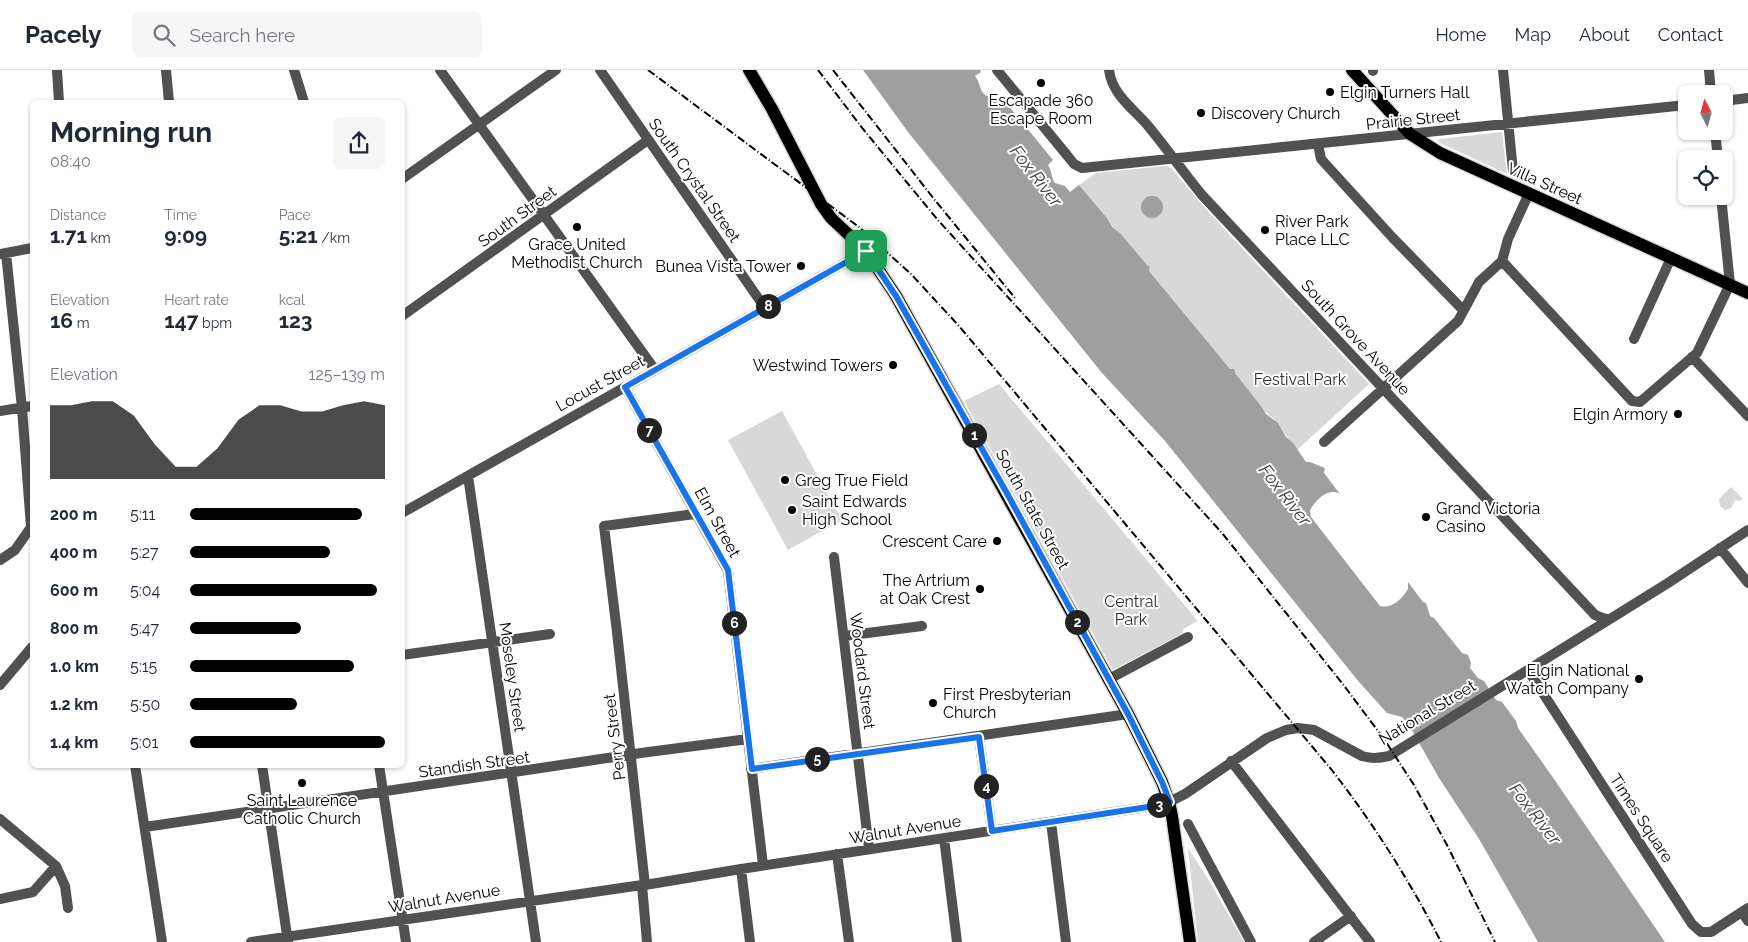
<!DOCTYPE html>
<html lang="en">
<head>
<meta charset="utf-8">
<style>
	body { margin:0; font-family:Raleway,sans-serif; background:#f6f6f7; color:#1f2937; height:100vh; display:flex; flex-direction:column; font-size:19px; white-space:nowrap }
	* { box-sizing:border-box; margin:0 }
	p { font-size:16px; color:#747a83 }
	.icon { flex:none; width:28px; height:28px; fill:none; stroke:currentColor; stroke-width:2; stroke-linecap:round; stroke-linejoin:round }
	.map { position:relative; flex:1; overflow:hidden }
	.side { position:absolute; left:30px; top:30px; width:375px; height:668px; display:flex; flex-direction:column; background:#fff; border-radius:8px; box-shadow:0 1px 4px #0004 }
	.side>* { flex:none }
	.needle { width:32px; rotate:354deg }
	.fabs { position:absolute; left:1678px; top:15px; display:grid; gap:10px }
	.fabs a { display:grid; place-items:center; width:55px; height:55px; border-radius:8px; background:#fff; box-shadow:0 1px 4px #0004; font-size:25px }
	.pin { position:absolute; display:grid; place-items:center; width:42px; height:42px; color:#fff; margin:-21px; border-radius:10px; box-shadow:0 2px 8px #0006 }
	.km { position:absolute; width:25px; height:25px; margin:-12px; border-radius:50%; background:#222; color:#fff; font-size:14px; line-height:25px; text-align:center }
	.round { display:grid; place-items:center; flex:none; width:52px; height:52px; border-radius:8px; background:#f6f6f7 }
	.headline { display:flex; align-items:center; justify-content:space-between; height:85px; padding:0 20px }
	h1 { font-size:28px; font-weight:700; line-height:38px }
	.figures { display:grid; grid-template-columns:repeat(3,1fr); gap:8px; height:85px; padding:5px 20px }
	.figures div { display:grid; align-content:center }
	.figures b { font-size:21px; font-weight:700 }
	.figures small { font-size:14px; font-weight:400 }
	.figures p { font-size:14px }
	.chart { height:140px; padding:10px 20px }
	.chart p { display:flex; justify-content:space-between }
	.chart svg { width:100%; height:90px; margin-top:5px; fill:#000; opacity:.7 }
	ul { padding:0 20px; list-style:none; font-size:16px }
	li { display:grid; grid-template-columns:80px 60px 1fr; align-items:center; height:38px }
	li i { height:12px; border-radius:6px; background:#000 }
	header { display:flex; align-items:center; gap:30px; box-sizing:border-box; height:70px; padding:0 25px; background:#fff; border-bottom:1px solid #e0e1e3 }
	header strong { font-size:24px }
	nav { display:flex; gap:28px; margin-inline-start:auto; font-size:18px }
	.search { width:350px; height:45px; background:#f6f6f7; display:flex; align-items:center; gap:12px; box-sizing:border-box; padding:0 18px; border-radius:8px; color:#747a83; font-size:19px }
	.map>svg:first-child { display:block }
	.green { fill:#d8d8d8 }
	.water { fill:#9f9f9f }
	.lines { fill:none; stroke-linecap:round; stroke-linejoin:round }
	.major-casing { stroke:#dbdbdb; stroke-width:15 }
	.minor { stroke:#515151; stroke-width:10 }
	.major { stroke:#000; stroke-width:12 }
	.rail { stroke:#000; stroke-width:2; stroke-dasharray:8 2.5 1 2.5; stroke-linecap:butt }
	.route-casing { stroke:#fff; stroke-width:10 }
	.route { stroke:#1a73e8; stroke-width:6 }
	.poi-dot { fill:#000; stroke:#fff; stroke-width:2 }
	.labels { text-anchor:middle; stroke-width:4; stroke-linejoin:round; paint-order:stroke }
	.poi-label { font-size:16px; fill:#000; stroke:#fff; text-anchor:start }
	.street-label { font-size:16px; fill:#000; stroke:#fff }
	.park-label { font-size:16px; fill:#2f2f2f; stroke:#fff }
	.water-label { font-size:18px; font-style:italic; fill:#404040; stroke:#fff }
</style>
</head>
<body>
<header>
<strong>Pacely</strong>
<div class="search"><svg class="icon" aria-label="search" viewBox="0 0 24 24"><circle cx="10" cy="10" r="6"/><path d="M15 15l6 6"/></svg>Search here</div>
<nav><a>Home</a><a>Map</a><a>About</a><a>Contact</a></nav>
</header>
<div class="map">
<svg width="1748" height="872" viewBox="0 0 1748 872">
	<rect width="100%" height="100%" fill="#fff"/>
	<path class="green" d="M 1502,62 L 1507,104 L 1440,73 L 1437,70 L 1439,69 Z
		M 1163,96 L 1168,96 L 1172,99 L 1213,147 L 1369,314 L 1297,380 L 1274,349 L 1264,341 L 1261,336 L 1235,303 L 1230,299 L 1149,201 L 1150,196 L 1148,196 L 1120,163 L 1112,157 L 1107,148 L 1079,115 L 1096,103 Z
		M 999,314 L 1198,551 L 1183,559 L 1182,564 L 1113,600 L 964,331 Z
		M 782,341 L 842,450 L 788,480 L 728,370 Z
		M 1731,417 L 1743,429 L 1739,431 L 1735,430 C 1734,435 1730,440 1725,440 L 1720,436 L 1719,429 Z
		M 1188,778 L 1210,812 L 1244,872 L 1198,872 Z"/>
	<path class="water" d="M 863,0 L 980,0 L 981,2 L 975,6 C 982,15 979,27 993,27 L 998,34 L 1003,29 L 1053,90 L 1048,95 C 1052,101 1051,107 1055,113 L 1065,116 L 1070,122 L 1079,115 L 1107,148 L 1112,157 L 1120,163 L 1148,196 L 1150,196 L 1149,201 L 1230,299 L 1234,299 L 1235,303 L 1261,336 L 1266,344 L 1278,353 L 1286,367 L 1293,373 L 1306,392 L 1310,392 L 1325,398 L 1324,403 L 1340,424 C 1328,417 1316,430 1310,440 L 1311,447 L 1380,536 C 1392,539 1402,529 1408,519 L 1408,512 L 1423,532 L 1426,533 L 1430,546 L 1434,548 L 1462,583 L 1468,585 L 1471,593 L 1470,598 L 1478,608 L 1484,611 L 1496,630 L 1502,632 L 1516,651 L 1518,658 L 1554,709 L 1665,872 L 1538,872 L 1479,769 L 1439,708 L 1409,655 L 1402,647 L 1387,643 L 1359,612 L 1165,371 L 1102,303 L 908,62 Z
		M1141 137a11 11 0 1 1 22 0a11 11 0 1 1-22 0Z"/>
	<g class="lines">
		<defs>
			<path id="major" d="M 749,0 L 772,39 L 821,134 L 831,148 L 866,181 L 896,226 L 1128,644 L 1162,712 L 1169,732 L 1172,746 L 1190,872
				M 1352,0 L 1410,64 L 1440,83 L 1748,223"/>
		</defs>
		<use href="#major" class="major-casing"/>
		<path class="minor" d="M 57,0 L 59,32
			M 166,0 L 169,32
			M 294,0 L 304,32
			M 440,0 L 655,300
			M 600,0 L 765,238
			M 997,0 L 1066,84 L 1074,94 L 1082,98 L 1686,35
			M 1109,0 C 1112,25 1134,39 1149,57 C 1167,79 1184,103 1202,125 L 1595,545 L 1608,550
			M 1373,0 L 1373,1
			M 1503,0 L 1513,101
			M 1709,0 L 1711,24
			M 1724,31 L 1748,28
			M 1715,61 L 1718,89
			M 1318,74 L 1321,89 L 1331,100 L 1392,167 L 1463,240
			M 402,109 L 556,0
			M 1,184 L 32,178
			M 1502,191 L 1632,331 L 1640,332 L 1697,283 L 1730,214 L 1721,126
			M 402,246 L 648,70
			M 1634,269 L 1671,188
			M 1692,287 L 1748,346
			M 625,317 L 728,501 L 763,795
			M 0,341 L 32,336
			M 1324,372 L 1458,251 L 1479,212 L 1502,191 L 1508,169 L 1529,123
			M 468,406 L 536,872
			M 402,443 L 866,181
			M 1720,478 L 1748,513
			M 834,487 L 869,779
			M 0,490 L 15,480 L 31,457 L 22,338 L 6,183
			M 844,566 L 922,556
			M 402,585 L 550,564
			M 1528,600 L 1692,854 L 1701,862 L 1711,862 L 1748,838
			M 1109,609 L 1188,567
			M 0,615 L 32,577
			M 979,667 L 992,761
			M 1231,691 L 1370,872
			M 135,695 L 162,872
			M 262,695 L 288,872
			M 379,695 L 406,872
			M 751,699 L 1128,644
			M 0,749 L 56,796 L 65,816 L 68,838
			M 1051,752 L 1066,872
			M 1188,754 L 1251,872
			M 145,757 L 641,683 L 748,669
			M 944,768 L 957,872
			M 837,784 L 849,872
			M 741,799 L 750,872
			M 645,815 L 741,799 L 1154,736 L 1169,732 L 1185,724 L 1267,668 L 1286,660 L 1298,658 L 1314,660 L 1362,686 C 1372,689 1379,688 1389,686 L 1668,513 L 1748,460
			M 0,829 L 33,822 L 56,796
			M 1742,842 L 1748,851
			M 251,872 L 642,815
			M 647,872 L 642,815 L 645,815 L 617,562 L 604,456 L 695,444
			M 1314,872 L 1351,846"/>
		<use href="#major" class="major"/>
		<path class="rail" d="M 648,0 L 859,157 L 911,204 L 959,256 L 1331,699 C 1373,753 1410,811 1441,872
			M 818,0 L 863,59 L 937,149 L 1222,463 L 1342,613 L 1384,669 L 1414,715 L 1447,775 L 1495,872
			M 833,0 L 934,129 L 1015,228"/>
	</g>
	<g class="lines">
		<defs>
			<path id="route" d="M 866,181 L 896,226 L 1009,427 L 1128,644 L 1162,712 L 1170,732 L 1154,736 L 992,761 L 979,667 L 752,699 L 728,500 L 625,317 Z"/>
		</defs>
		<use href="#route" class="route-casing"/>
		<use href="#route" class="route"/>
	</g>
	<g class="poi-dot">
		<circle cx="1041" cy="13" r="5"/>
		<circle cx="1330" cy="22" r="5"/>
		<circle cx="1201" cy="43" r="5"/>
		<circle cx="577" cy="157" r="5"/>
		<circle cx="1265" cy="160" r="5"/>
		<circle cx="801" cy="196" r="5"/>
		<circle cx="893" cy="295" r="5"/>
		<circle cx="1678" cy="344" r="5"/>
		<circle cx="785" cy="410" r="5"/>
		<circle cx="792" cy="440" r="5"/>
		<circle cx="1426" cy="447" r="5"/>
		<circle cx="997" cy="471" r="5"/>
		<circle cx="980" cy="519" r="5"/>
		<circle cx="1639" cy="609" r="5"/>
		<circle cx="933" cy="633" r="5"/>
		<circle cx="302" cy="713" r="5"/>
	</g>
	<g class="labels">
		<g class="poi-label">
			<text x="1340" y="28">Elgin Turners Hall</text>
			<text x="1041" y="36" text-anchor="middle">Escapade 360<tspan x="1041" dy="18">Escape Room</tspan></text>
			<text x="1211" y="49">Discovery Church</text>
			<text x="1275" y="157">River Park<tspan x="1275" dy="18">Place LLC</tspan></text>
			<text x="577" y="180" text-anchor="middle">Grace United<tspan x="577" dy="18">Methodist Church</tspan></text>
			<text x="791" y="202" text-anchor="end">Bunea Vista Tower</text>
			<text x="883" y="301" text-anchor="end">Westwind Towers</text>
			<text x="1668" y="350" text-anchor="end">Elgin Armory</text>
			<text x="795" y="416">Greg True Field</text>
			<text x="802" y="437">Saint Edwards<tspan x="802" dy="18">High School</tspan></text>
			<text x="1436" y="444">Grand Victoria<tspan x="1436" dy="18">Casino</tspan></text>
			<text x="987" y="477" text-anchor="end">Crescent Care</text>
			<text x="970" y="516" text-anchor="end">The Artrium<tspan x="970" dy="18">at Oak Crest</tspan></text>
			<text x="1629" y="606" text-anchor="end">Elgin National<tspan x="1629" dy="18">Watch Company</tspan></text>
			<text x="943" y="630">First Presbyterian<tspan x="943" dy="18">Church</tspan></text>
			<text x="302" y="736" text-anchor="middle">Saint Laurence<tspan x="302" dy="18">Catholic Church</tspan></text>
		</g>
		<g class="street-label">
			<text transform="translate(1413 49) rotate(-6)" y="6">Prairie Street</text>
			<text transform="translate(695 110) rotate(55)" y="6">South Crystal Street</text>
			<text transform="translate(1545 113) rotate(24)" y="6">Villa Street</text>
			<text transform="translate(517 146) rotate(-36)" y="6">South Street</text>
			<text transform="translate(1356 267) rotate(47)" y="6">South Grove Avenue</text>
			<text transform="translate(600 313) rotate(-29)" y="6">Locust Street</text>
			<text transform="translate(1033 439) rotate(61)" y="6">South State Street</text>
			<text transform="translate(718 452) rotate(61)" y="6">Elm Street</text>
			<text transform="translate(863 601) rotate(83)" y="6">Woodard Street</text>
			<text transform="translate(513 607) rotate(82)" y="6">Moseley Street</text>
			<text transform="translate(1427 642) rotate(-31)" y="6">National Street</text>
			<text transform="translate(614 667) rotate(-97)" y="6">Perry Street</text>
			<text transform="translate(474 694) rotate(-8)" y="6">Standish Street</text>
			<text transform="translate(1642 748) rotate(57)" y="6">Times Square</text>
			<text transform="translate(905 759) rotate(-9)" y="6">Walnut Avenue</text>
			<text transform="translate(444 828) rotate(-9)" y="6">Walnut Avenue</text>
		</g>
		<g class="park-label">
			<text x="1300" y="315">Festival Park</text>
			<text x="1131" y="537">Central<tspan x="1131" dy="18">Park</tspan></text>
		</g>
		<g class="water-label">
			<text transform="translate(1036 106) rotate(52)" y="6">Fox River</text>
			<text transform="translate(1285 425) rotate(52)" y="6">Fox River</text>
			<text transform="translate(1535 744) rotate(52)" y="6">Fox River</text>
		</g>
	</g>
</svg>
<div class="fabs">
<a><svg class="needle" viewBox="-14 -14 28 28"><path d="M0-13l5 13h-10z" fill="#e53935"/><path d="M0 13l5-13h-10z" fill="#747a83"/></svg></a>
<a><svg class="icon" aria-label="locate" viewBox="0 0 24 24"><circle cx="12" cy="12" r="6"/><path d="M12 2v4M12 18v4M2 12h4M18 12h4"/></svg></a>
</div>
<div class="pin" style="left:866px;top:181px;background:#1e9e55"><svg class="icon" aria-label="arrive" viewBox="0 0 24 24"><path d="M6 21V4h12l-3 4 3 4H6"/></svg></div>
<b class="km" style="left:974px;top:365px">1</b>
<b class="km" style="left:1077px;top:552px">2</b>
<b class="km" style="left:1159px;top:735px">3</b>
<b class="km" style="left:986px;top:716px">4</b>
<b class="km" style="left:817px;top:689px">5</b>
<b class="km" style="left:734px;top:553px">6</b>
<b class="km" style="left:649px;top:360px">7</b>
<b class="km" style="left:768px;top:236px">8</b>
<section class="side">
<div class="headline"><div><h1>Morning run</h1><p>08:40</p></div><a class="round"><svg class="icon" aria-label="share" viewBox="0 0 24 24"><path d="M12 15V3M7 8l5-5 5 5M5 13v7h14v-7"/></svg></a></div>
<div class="figures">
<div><p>Distance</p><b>1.71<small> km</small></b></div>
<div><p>Time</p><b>9:09</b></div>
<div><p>Pace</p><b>5:21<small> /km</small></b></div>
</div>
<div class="figures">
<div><p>Elevation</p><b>16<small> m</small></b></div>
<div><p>Heart rate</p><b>147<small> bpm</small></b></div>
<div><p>kcal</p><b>123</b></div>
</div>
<div class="chart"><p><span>Elevation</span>125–139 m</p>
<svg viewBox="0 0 160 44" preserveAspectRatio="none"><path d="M0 44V8L10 8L20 6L30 6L40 13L50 27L60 38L70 38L80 29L90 15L100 8L110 8L120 11L130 11L140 8L150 6L160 8V44z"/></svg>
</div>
<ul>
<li><b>200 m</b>5:11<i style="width:88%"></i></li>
<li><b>400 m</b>5:27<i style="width:72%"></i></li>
<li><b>600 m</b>5:04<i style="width:96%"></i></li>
<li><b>800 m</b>5:47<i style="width:57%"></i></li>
<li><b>1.0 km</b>5:15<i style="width:84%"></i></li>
<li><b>1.2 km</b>5:50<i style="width:55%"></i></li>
<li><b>1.4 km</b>5:01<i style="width:100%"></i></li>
</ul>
</section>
</div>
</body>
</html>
